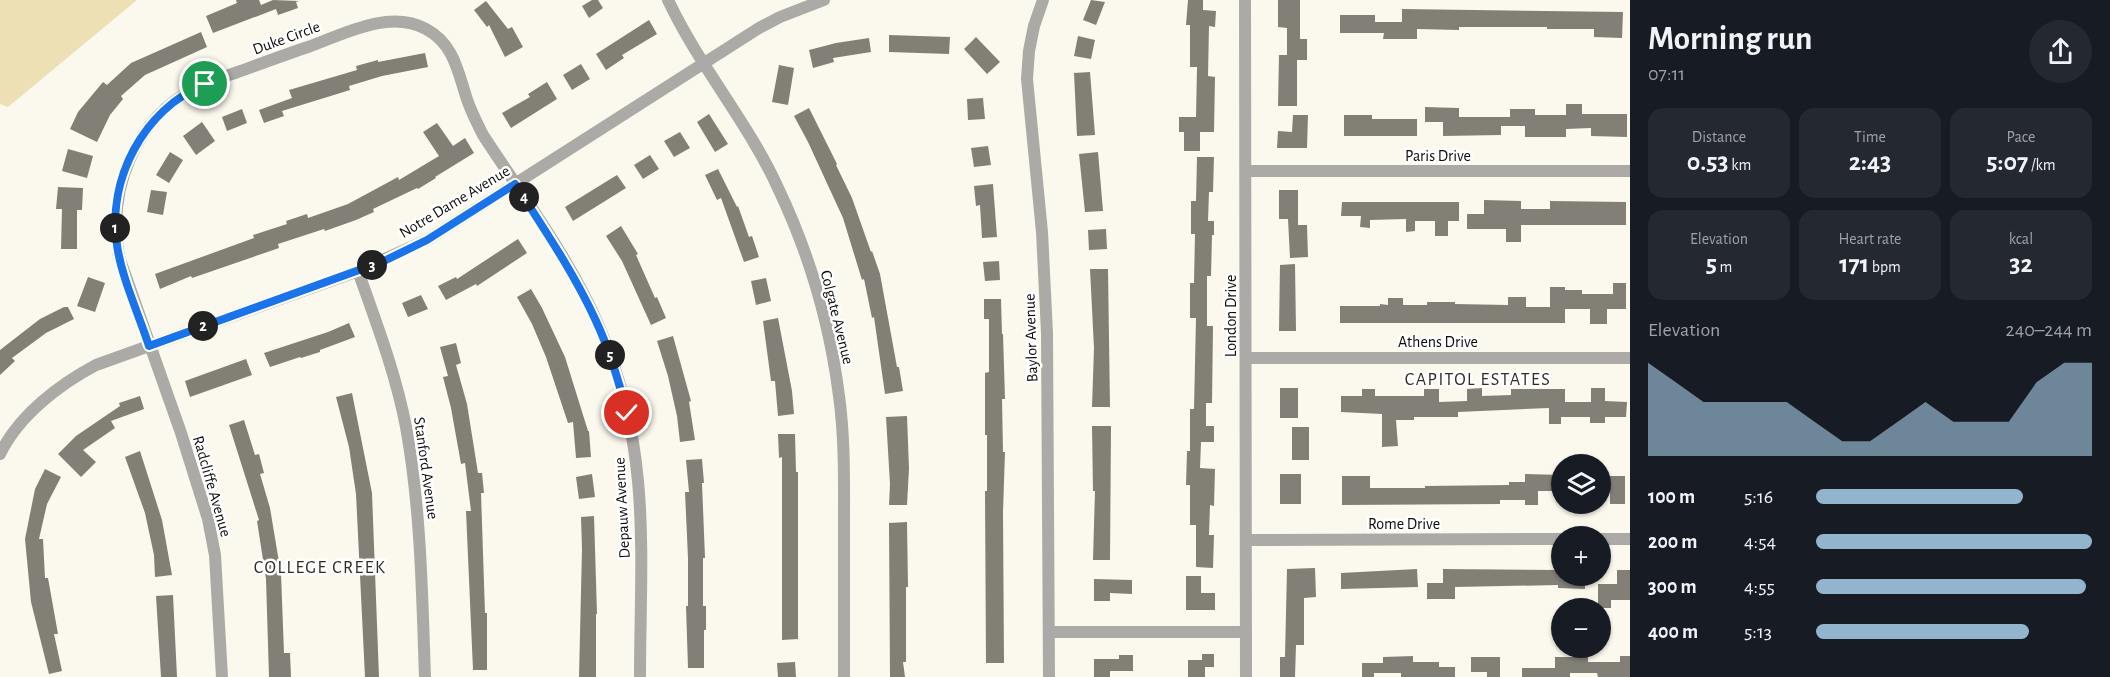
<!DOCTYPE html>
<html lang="en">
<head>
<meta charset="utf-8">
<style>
	body { margin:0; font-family:"Alegreya Sans",sans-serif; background:#242831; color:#f1f3f6; height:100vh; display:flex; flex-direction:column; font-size:22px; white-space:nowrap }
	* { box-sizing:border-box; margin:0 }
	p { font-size:20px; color:#9ea1a6 }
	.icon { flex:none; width:33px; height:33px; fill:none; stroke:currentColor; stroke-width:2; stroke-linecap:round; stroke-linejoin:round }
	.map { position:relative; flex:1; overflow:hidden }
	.drawer { display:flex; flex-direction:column; background:#171b24; width:480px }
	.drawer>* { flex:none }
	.controls { position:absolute; left:1551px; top:454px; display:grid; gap:12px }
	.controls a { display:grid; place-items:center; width:60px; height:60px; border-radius:50%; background:#171b24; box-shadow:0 2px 4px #0004; font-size:30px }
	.pin { position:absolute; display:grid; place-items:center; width:51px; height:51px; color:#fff; margin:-26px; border:3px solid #fff; border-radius:50%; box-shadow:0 2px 6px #0007 }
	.km { position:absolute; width:30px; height:30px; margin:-15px; border-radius:50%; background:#222; color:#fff; font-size:16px; line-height:30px; text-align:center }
	.round { display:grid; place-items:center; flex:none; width:63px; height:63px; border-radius:32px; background:#242831 }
	.headline { display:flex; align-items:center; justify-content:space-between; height:102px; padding:0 18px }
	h1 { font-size:33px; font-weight:700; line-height:45px }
	.figures { display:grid; grid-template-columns:repeat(3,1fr); gap:9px; height:102px; padding:6px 18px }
	.figures div { display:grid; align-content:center; border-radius:15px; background:#242831; text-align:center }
	.figures b { font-size:26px; font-weight:700 }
	.figures small { font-size:16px; font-weight:400 }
	.figures p { font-size:16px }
	.chart { height:168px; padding:12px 18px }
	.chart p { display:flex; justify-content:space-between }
	.chart svg { width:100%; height:108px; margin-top:6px; fill:#92b4cd; opacity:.7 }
	ul { padding:0 18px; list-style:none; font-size:20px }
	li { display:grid; grid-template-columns:96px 72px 1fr; align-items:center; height:45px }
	li i { height:15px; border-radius:8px; background:#92b4cd }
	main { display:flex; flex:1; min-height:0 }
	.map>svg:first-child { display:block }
	.green { fill:#ede0b5 }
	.building { fill:#827f76 }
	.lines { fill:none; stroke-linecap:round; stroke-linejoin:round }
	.minor { stroke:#abaaa6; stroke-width:12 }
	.route-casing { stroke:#fff; stroke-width:12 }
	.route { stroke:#1a73e8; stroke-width:8 }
	.labels { text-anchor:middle; stroke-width:5; stroke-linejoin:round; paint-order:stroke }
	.street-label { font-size:16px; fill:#0d0c09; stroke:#fff }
	.neighbourhood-label { font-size:18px; letter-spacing:1.5px; fill:#2e2c24; stroke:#fff }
</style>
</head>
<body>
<main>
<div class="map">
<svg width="1630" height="677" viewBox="0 0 1630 677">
	<rect width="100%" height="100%" fill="#fbf8ed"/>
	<path class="green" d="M 0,0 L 137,0 L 8,107 L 0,104 Z"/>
	<path class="building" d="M 236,0 L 259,0 L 261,5 L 273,0 L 299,1 L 296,2 L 298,8 L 278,15 L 276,9 L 213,33 L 206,16 L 237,3 Z
		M 592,0 L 598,0 L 603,8 L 589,18 L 582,6 Z
		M 1091,0 L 1105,2 L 1096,25 L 1083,20 Z
		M 1188,0 L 1203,0 L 1203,10 L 1216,11 L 1215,27 L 1209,26 L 1208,76 L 1215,77 L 1214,132 L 1200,132 L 1200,151 L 1184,151 L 1184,132 L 1179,132 L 1179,117 L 1196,117 L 1197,67 L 1190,67 L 1190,25 L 1186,25 Z
		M 1278,0 L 1300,0 L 1300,39 L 1307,39 L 1307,60 L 1297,60 L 1297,106 L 1278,106 L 1279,55 L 1287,55 L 1287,28 L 1278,27 Z
		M 486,1 L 508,29 L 512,27 L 523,47 L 505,57 L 489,25 L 487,27 L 474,10 Z
		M 1402,9 L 1623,12 L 1622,38 L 1594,37 L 1594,29 L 1547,29 L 1547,27 L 1459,27 L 1459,30 L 1417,29 L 1417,39 L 1383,39 L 1384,33 L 1340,33 L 1340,15 L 1375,15 L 1375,22 L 1402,22 Z
		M 649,20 L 657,34 L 622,55 L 624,58 L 606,70 L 596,54 Z
		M 201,32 L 207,47 L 145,75 L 121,96 L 123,99 L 110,115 L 97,142 L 70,129 L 78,112 L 103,82 L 107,85 L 131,63 Z
		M 889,35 L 950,37 L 949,54 L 889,52 Z
		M 1078,36 L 1095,40 L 1091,59 L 1074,56 Z
		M 976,37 L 1000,62 L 987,74 L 964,49 Z
		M 869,38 L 871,52 L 833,58 L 834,62 L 813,68 L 809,50 L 836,43 Z
		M 425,53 L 428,67 L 382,76 L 349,86 L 350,90 L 282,111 L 284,116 L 264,123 L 259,110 L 292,98 L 289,90 L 357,70 L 356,66 L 378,60 L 378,62 Z
		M 581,64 L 590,79 L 572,90 L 563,75 Z
		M 779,65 L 794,68 L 788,105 L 772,102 Z
		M 1090,72 L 1095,135 L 1077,136 L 1074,73 Z
		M 547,82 L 557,99 L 511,128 L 502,113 L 530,97 L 528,94 Z
		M 983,98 L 985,119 L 968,120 L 967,99 Z
		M 1566,104 L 1582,104 L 1582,114 L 1627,114 L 1627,137 L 1591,136 L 1591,128 L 1566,129 L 1566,137 L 1525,137 L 1525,126 L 1501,126 L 1501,135 L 1443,136 L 1443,122 L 1425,122 L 1425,107 L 1459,108 L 1459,117 L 1510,117 L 1510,109 L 1535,109 L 1535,115 L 1566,115 Z
		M 809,108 L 837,164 L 836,165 L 852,198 L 871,252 L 872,251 L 880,274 L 897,367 L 899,367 L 903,391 L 885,394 L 874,317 L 872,318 L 864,279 L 862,280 L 843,218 L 808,142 L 794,116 Z
		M 242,109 L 247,123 L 227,131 L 222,117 Z
		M 709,114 L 728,144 L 715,152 L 697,122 Z
		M 1293,115 L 1308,115 L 1307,148 L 1277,148 L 1278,131 L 1292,132 Z
		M 1344,115 L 1372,115 L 1372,119 L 1417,119 L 1417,136 L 1344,136 Z
		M 202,122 L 215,141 L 196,155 L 183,136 Z
		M 437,123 L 453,146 L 465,138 L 474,153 L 435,177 L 436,178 L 418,189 L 417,188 L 373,209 L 374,212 L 356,220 L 325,231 L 324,229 L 278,244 L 279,248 L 192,278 L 191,276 L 160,289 L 155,274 L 254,238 L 253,235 L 287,224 L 286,221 L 307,214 L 308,218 L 348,204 L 398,177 L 399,180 L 439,156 L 423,132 Z
		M 680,132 L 690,148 L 674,157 L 664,141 Z
		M 988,146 L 991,165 L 974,167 L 971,148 Z
		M 68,149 L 93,156 L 87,178 L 62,171 Z
		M 170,152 L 183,160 L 169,183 L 156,175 Z
		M 1098,152 L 1103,211 L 1085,212 L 1079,154 Z
		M 650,155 L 659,169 L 643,179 L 634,165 Z
		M 1197,157 L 1214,157 L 1213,192 L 1209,192 L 1208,221 L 1214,221 L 1214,235 L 1212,235 L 1211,276 L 1207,276 L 1207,326 L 1213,326 L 1212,403 L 1206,403 L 1206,426 L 1214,426 L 1214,442 L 1201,442 L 1200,468 L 1215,469 L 1214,506 L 1210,505 L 1209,535 L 1214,535 L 1213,568 L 1196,567 L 1196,525 L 1190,525 L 1190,485 L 1186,485 L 1187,451 L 1190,451 L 1190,409 L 1194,409 L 1196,318 L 1190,318 L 1190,283 L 1194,283 L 1195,234 L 1191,234 L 1191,201 L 1196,201 Z
		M 718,169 L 737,207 L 738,206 L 749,237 L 752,236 L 759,257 L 744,262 L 721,198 L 717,200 L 705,175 Z
		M 617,175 L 626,188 L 573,221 L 565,207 Z
		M 993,184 L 997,237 L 982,238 L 980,205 L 976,206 L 974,186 Z
		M 58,187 L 83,188 L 82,210 L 77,210 L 77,249 L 61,249 L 62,209 L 56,209 Z
		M 151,190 L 167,192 L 163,215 L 147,212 Z
		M 1279,190 L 1298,190 L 1298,225 L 1307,225 L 1308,257 L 1290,258 L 1288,219 L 1279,219 Z
		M 1484,200 L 1521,201 L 1521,209 L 1550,209 L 1550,201 L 1626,202 L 1626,225 L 1521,225 L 1521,242 L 1506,242 L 1506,229 L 1467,229 L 1467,214 L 1484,214 Z
		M 1342,202 L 1459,202 L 1459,221 L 1448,221 L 1448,236 L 1435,236 L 1435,221 L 1415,221 L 1415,231 L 1406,232 L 1406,219 L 1370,220 L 1370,228 L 1360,227 L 1361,216 L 1341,216 Z
		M 621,226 L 638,254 L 636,255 L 655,298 L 657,297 L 666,318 L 651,325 L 622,261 L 606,236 Z
		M 1106,229 L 1107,249 L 1089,250 L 1088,230 Z
		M 518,239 L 527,253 L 477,286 L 476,284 L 446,300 L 438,286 L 456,277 L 457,279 Z
		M 999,261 L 1000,280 L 985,281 L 983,262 Z
		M 1295,264 L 1296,331 L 1279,331 L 1280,265 Z
		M 1090,269 L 1108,269 L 1110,407 L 1092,407 L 1094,348 Z
		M 88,277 L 105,283 L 95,312 L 77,306 Z
		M 766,278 L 771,301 L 756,305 L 751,281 Z
		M 1613,283 L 1626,283 L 1626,309 L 1607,309 L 1607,324 L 1590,324 L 1590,309 L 1565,309 L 1565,323 L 1340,323 L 1340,306 L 1380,306 L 1380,304 L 1388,305 L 1388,298 L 1403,298 L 1403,305 L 1427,305 L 1427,302 L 1455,302 L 1455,304 L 1508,305 L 1508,297 L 1526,297 L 1526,307 L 1550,307 L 1550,287 L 1565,287 L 1565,290 L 1582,290 L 1582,294 L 1613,294 Z
		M 531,289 L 542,308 L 565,357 L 588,431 L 589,431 L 591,457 L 576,458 L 573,422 L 568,423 L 546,357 L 532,324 L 517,297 Z
		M 421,295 L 428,309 L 408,317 L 402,303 Z
		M 984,299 L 1001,299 L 1002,334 L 1003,334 L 1005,399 L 1002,399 L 1003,452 L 1005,452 L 1003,512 L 1004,663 L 986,663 L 985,491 L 987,491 L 987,435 L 985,435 L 985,373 L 989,372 L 989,319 L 984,319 Z
		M 64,307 L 68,307 L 74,319 L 46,333 L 12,358 L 15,361 L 0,375 L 0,350 L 40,319 Z
		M 778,318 L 792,391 L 794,414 L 778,416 L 775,381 L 771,381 L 763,321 Z
		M 349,323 L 355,337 L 320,350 L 320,352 L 301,358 L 300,357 L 270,367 L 264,353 L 328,332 Z
		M 673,336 L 691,401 L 689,402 L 695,440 L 680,442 L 677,416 L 668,376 L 657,341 Z
		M 456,343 L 461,363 L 456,365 L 467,404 L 478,473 L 482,473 L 484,493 L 481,493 L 485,613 L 487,613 L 487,670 L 473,670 L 466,511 L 471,511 L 465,463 L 461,464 L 451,408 L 443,377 L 448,376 L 440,347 Z
		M 246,359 L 252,375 L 190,397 L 185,381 Z
		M 1280,388 L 1298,388 L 1298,418 L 1280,418 Z
		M 1482,388 L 1482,396 L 1511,395 L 1511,389 L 1565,389 L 1565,402 L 1591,402 L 1591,388 L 1605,388 L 1605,401 L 1627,402 L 1626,417 L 1605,417 L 1605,423 L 1590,423 L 1590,417 L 1561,417 L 1561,424 L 1549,424 L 1549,408 L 1458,412 L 1458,417 L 1414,417 L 1414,420 L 1396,420 L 1398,446 L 1382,447 L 1382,414 L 1341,412 L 1341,396 L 1362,396 L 1362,389 L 1375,389 L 1375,396 L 1424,396 L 1424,389 L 1439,389 L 1439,402 L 1467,401 L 1467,389 Z
		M 352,393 L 372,493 L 379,677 L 365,677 L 356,494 L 349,447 L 336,397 Z
		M 140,396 L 144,409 L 111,421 L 115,428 L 83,450 L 96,462 L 81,477 L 58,454 L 76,436 L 120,406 L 119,403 Z
		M 907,416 L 909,469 L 907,505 L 889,505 L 890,484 L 886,417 Z
		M 244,420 L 255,455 L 259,454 L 264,473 L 260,474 L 270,508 L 281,574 L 284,653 L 290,653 L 291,677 L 269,677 L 266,579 L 257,521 L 259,520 L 229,425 Z
		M 1092,426 L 1111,426 L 1110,560 L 1093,560 L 1095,491 L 1093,491 Z
		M 1292,427 L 1309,427 L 1309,460 L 1292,460 Z
		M 778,434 L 795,434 L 796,472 L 798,472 L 798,639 L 782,640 L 782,457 L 779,458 Z
		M 140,451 L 162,520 L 172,575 L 155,577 L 154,555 L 145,513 L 125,457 Z
		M 702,459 L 704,483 L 702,483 L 705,558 L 703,558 L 703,606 L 706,606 L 706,630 L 704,630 L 704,668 L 688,668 L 686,606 L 688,606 L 688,558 L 685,492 L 689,492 L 686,460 Z
		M 45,469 L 61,477 L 47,504 L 39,539 L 43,539 L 45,578 L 48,578 L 58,634 L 54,634 L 62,671 L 49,674 L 31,602 L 25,539 L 35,489 Z
		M 592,474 L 595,497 L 579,499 L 576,477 Z
		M 1280,474 L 1301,474 L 1301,504 L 1280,504 Z
		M 1525,474 L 1562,475 L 1562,491 L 1538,491 L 1538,505 L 1525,505 L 1525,500 L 1500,500 L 1500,504 L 1342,505 L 1342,476 L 1370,476 L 1370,488 L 1425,488 L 1425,486 L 1509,485 L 1509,482 L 1525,482 Z
		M 1600,476 L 1625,476 L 1625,504 L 1610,504 L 1610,492 L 1600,492 Z
		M 594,516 L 597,614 L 596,614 L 596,677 L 579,677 L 582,549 L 581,517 Z
		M 907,522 L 908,587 L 906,587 L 906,662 L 903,662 L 905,677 L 890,677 L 889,523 Z
		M 1315,568 L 1316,597 L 1304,598 L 1304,645 L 1296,645 L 1295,677 L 1280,677 L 1280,657 L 1285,657 L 1287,569 Z
		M 1417,569 L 1418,587 L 1341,589 L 1341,573 Z
		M 1443,569 L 1562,570 L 1562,576 L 1585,576 L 1585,589 L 1558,588 L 1558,585 L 1455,587 L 1455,599 L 1427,599 L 1427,583 L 1443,583 Z
		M 1617,570 L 1630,570 L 1630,600 L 1611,600 L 1611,608 L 1598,608 L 1598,584 L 1617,584 Z
		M 1186,576 L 1201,576 L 1201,593 L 1215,593 L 1215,610 L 1186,610 Z
		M 1094,579 L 1132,580 L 1132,594 L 1110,593 L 1110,601 L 1094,601 Z
		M 173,595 L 177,677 L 161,677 L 156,596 Z
		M 1202,654 L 1214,654 L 1214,667 L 1205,667 L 1205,677 L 1188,677 L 1188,660 L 1202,660 Z
		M 1119,655 L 1133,655 L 1133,671 L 1110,671 L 1110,677 L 1094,677 L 1094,659 L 1119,659 Z
		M 1413,656 L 1413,662 L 1439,662 L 1439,667 L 1455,667 L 1455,677 L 1401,677 L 1401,673 L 1374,673 L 1374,677 L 1362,677 L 1362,663 L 1383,663 L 1383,657 Z
		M 1620,656 L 1630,656 L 1630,677 L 1598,677 L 1597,673 L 1570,673 L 1570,677 L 1522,677 L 1522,668 L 1555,668 L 1555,657 L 1588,657 L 1588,662 L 1620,662 Z
		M 1471,657 L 1500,657 L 1500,677 L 1487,677 L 1487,672 L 1471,672 Z
		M 795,662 L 796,677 L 778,677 L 777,663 Z"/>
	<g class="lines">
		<path class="minor" d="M 668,0 C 699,66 748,122 778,188 C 809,253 830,325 839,396 C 845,439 844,484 844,527 C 844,577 844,627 844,677
			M 1043,0 L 1034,26 L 1029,51 L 1027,79 L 1042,232 L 1047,333 L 1049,677
			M 1245,0 L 1246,677
			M 1246,171 L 1630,171
			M 358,271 C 376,322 396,374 406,427 C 421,510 422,593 425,677
			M 1246,358 L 1630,358
			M 0,454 C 19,415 60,384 96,365 L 358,271 L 427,240 L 759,28 L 780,17 L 824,0
			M 1600,539 L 1630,539
			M 1246,540 L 1562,539
			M 1049,632 L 1246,632
			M 222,677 L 215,555 L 208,519 L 181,433 L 119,257 C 107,190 134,119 197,87 C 209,81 223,77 235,73 C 260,64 284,55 308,47 C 344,34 389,9 426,29 C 452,43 457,67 465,93 C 469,108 476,121 483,135 C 522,195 568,256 597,322 C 619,372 633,426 638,481 C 644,545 640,612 640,677"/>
	</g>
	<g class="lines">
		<defs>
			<path id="route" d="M 205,84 C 143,110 107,179 117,245 C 121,276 139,315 149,346 L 384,261 L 427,240 L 515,184 C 544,229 574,273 596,321 C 610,351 619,382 627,413"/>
		</defs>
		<use href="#route" class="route-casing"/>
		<use href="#route" class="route"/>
	</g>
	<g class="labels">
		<g class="street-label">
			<text transform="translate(286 37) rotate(-20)" y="6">Duke Circle</text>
			<text x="1438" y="161">Paris Drive</text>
			<text transform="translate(454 201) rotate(-31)" y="6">Notre Dame Avenue</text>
			<text transform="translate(1230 316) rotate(-90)" y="6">London Drive</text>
			<text transform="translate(838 317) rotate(76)" y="6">Colgate Avenue</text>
			<text transform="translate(1030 338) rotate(-92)" y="6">Baylor Avenue</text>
			<text x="1438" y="347">Athens Drive</text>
			<text transform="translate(427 468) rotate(82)" y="6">Stanford Avenue</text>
			<text transform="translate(213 486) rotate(74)" y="6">Radcliffe Avenue</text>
			<text transform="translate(621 508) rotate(-93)" y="6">Depauw Avenue</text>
			<text x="1404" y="529">Rome Drive</text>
		</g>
		<g class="neighbourhood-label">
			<text x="1478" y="385">CAPITOL ESTATES</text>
			<text x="320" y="573">COLLEGE CREEK</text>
		</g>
	</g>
</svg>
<div class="controls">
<a><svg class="icon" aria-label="layers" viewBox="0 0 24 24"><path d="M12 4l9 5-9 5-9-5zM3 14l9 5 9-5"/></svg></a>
<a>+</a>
<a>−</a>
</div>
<div class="pin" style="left:205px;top:84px;background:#1e9e55"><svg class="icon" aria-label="arrive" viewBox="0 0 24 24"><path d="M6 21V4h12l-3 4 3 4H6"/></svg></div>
<div class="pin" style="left:627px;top:413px;background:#d93025"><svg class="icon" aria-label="check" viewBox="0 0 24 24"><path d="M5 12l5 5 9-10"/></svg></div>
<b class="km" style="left:115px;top:228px">1</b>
<b class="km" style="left:203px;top:326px">2</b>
<b class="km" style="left:372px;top:265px">3</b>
<b class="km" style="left:524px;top:197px">4</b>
<b class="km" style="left:610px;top:355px">5</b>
</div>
<section class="drawer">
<div class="headline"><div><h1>Morning run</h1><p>07:11</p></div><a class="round"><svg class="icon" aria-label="share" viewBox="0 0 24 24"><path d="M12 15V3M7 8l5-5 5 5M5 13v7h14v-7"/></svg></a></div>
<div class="figures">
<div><p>Distance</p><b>0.53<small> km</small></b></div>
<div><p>Time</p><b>2:43</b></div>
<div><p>Pace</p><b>5:07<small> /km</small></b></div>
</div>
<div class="figures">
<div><p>Elevation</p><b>5<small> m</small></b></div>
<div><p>Heart rate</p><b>171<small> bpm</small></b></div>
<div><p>kcal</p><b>32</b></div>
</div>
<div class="chart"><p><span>Elevation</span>240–244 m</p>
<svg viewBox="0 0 160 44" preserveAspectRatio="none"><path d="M0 44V6L10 14L20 22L30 22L40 22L50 22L60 30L70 38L80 38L90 30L100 22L110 30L120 30L130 30L140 14L150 6L160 6V44z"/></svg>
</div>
<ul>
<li><b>100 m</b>5:16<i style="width:75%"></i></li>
<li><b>200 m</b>4:54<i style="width:100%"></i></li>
<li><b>300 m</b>4:55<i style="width:98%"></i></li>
<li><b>400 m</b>5:13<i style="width:77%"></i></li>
</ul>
</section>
</main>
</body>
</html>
